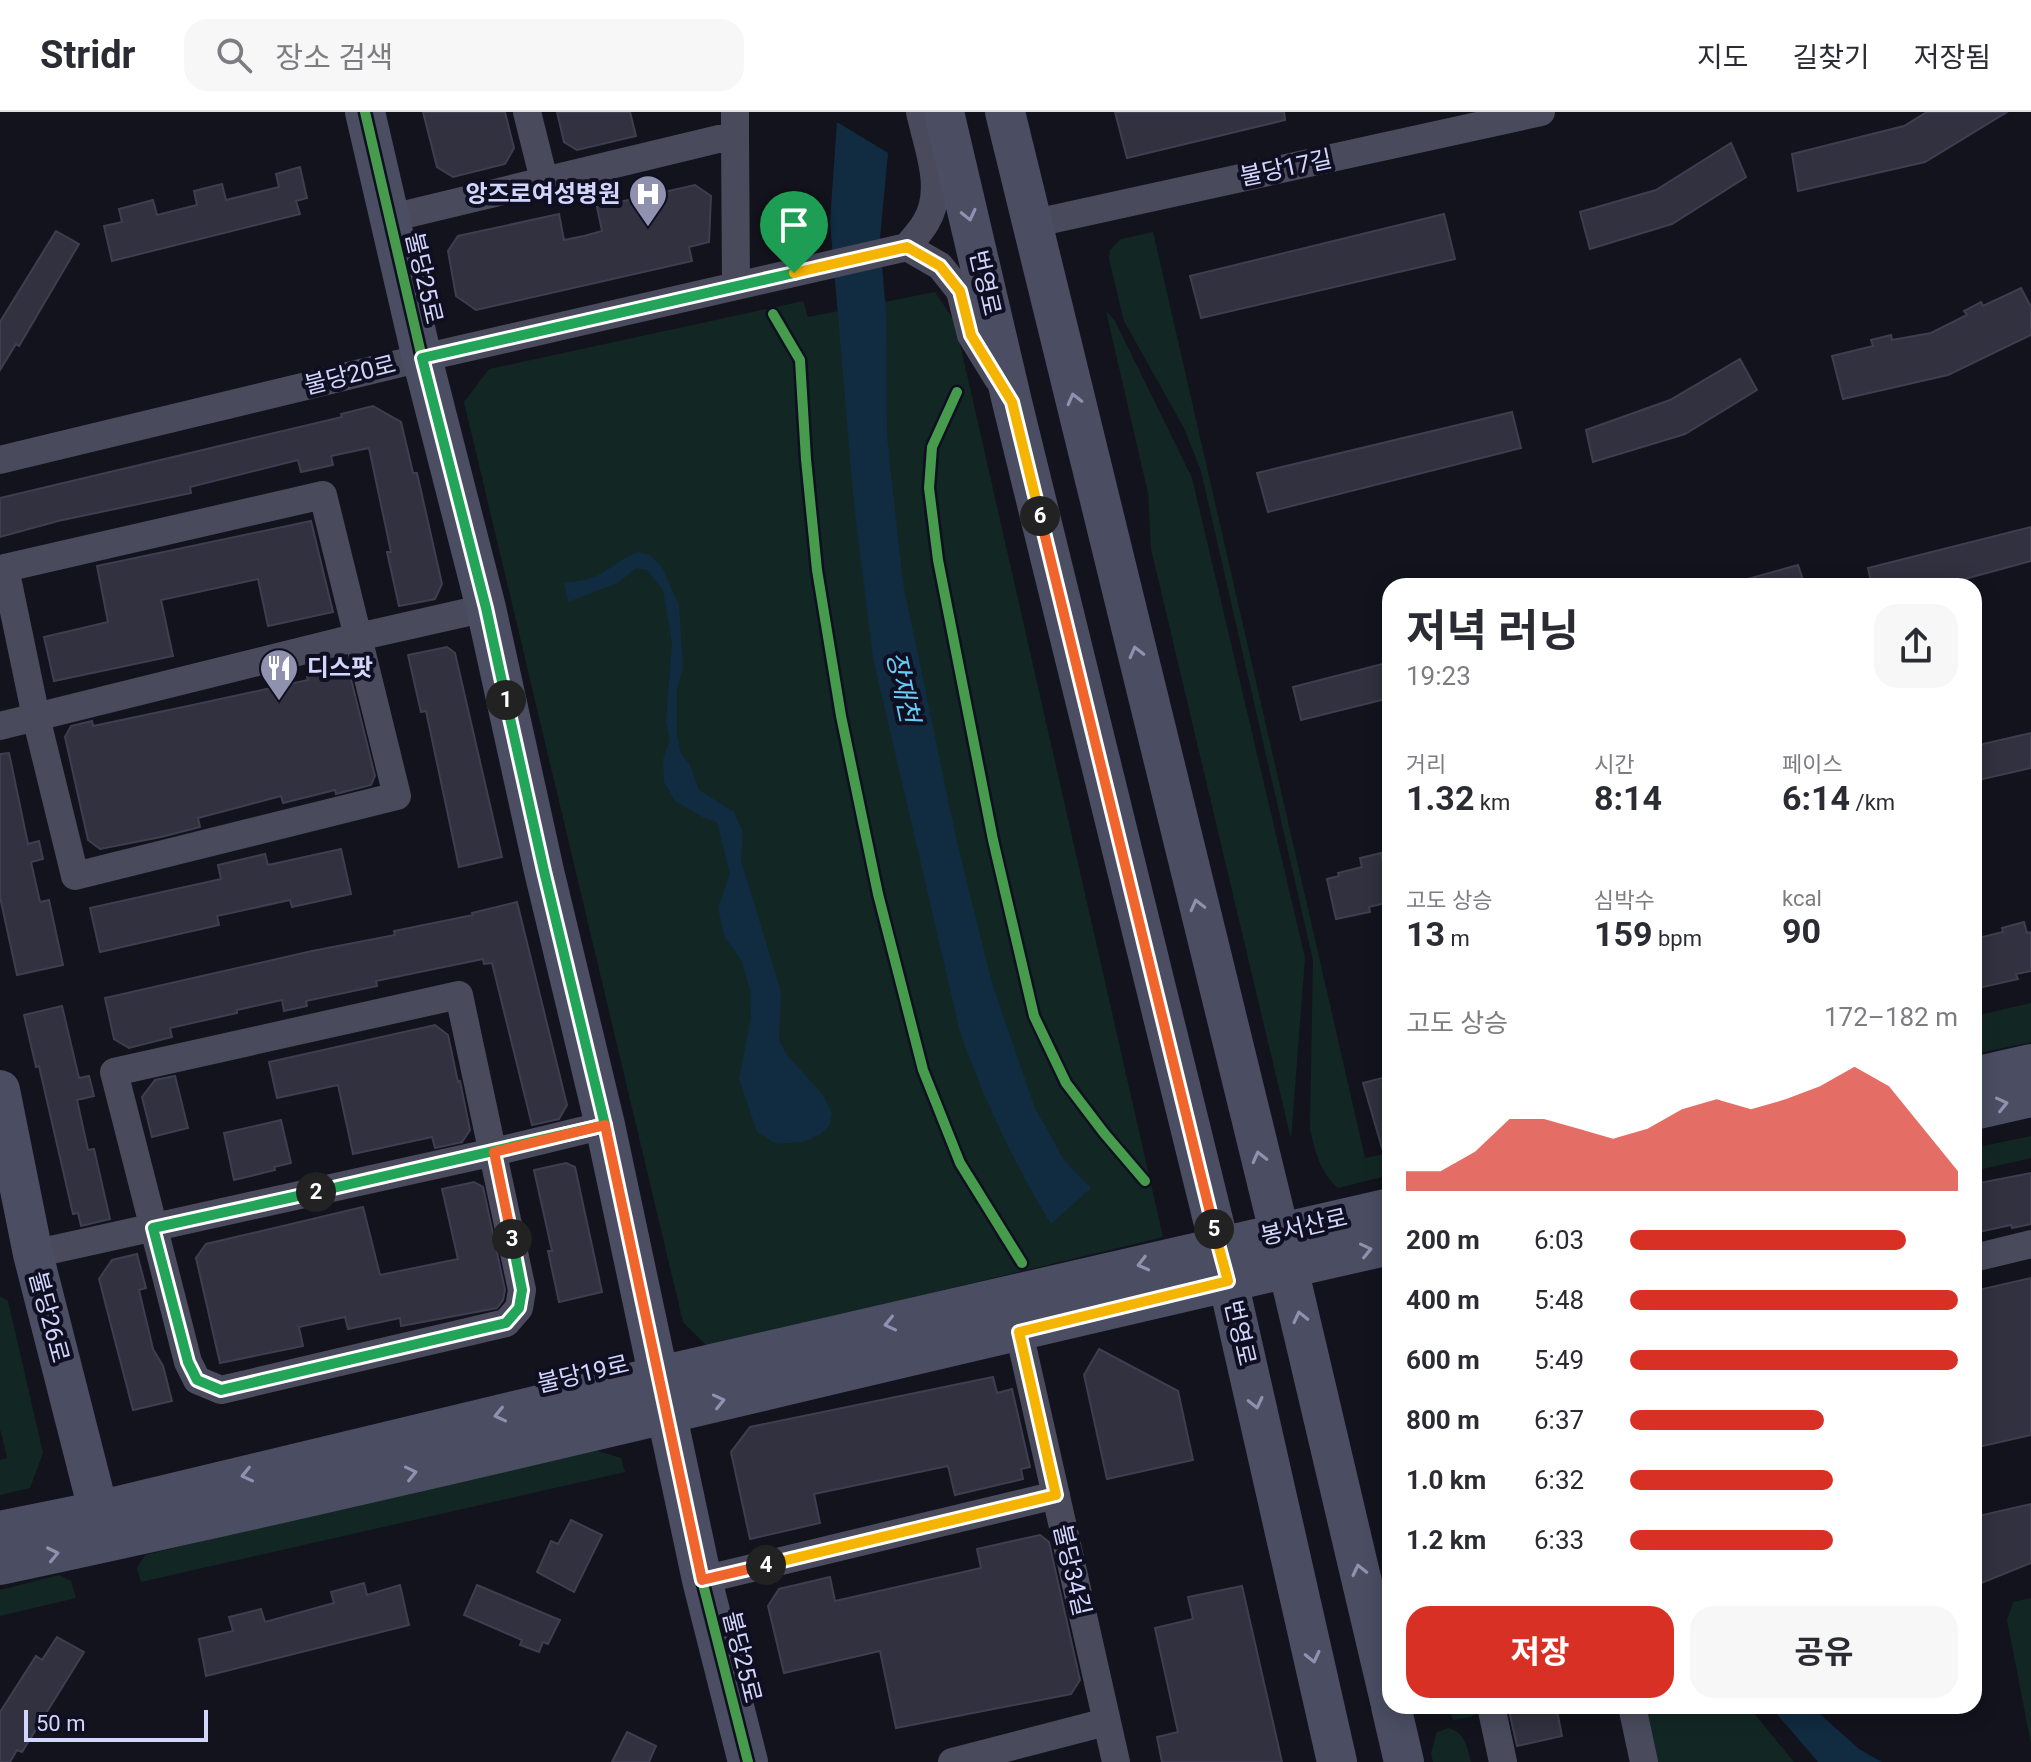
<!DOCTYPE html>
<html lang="ko">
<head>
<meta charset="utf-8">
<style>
	body { margin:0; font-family:Roboto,"Noto Sans KR",sans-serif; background:#f7f7f7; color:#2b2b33; height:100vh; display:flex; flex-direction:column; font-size:30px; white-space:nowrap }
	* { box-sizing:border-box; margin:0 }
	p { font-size:26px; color:#7c7c81 }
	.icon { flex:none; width:44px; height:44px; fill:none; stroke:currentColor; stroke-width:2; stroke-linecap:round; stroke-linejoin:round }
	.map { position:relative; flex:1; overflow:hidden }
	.drawer { position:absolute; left:1382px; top:466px; width:600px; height:1136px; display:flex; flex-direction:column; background:#fff; border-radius:24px; box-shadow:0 4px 20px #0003 }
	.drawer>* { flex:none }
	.scale { position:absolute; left:24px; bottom:20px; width:184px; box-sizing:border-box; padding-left:8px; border:4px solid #d2d5fc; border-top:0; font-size:22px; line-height:28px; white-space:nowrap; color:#d2d5fc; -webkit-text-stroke:6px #0f0f21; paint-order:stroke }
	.pin { position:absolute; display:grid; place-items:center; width:68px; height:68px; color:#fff; margin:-82px -34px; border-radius:50% 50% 50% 0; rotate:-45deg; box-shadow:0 0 8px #0007 }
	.pin .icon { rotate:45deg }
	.km { position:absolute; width:40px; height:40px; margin:-20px; border-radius:50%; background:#222; color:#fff; font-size:22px; line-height:40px; text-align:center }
	.round { display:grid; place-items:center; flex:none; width:84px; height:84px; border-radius:24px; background:#f7f7f7 }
	.headline { display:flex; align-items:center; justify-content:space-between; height:136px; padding:0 24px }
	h1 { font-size:44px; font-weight:700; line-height:60px }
	.figures { display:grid; grid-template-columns:repeat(3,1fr); gap:12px; height:136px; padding:8px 24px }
	.figures div { display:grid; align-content:center }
	.figures b { font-size:34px; font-weight:700 }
	.figures small { font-size:22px; font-weight:400 }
	.figures p { font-size:22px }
	.chart { height:224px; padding:16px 24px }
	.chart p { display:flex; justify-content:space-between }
	.chart svg { width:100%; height:144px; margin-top:8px; fill:#d93025; opacity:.7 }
	.button { display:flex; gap:16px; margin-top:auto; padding:16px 24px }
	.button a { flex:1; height:92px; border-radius:24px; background:#d93025; color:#fff; font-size:32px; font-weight:700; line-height:92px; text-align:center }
	.button a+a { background:#f7f7f7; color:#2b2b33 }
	ul { padding:0 24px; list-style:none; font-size:26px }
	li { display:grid; grid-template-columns:128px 96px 1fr; align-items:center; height:60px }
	li i { height:20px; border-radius:10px; background:#d93025 }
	header { display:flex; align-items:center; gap:48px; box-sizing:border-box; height:112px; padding:0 40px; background:#fff; border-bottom:2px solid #e1e1e2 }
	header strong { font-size:38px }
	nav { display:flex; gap:44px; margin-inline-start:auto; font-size:28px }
	.search { width:560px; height:72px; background:#f7f7f7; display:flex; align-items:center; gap:20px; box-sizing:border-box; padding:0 28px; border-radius:24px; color:#7c7c81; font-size:30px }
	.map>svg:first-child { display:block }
	.green { fill:#122724 }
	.water { fill:#112b40 }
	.building { fill:#31313f; stroke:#3e3e50; stroke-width:2 }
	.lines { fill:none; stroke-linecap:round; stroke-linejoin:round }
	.street { stroke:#494b5d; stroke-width:28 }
	.secondary { stroke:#4b4e63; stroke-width:40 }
	.cycleway-casing { stroke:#0f0f21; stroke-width:15 }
	.cycleway { stroke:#469c4c; stroke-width:10 }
	.oneway { stroke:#8e92b0 }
	.split-1-casing { stroke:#fff; stroke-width:16 }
	.split-2-casing { stroke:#fff; stroke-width:16 }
	.split-3-casing { stroke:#fff; stroke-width:16 }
	.split-4-casing { stroke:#fff; stroke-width:16 }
	.split-5-casing { stroke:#fff; stroke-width:16 }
	.split-6-casing { stroke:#fff; stroke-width:16 }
	.split-7-casing { stroke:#fff; stroke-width:16 }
	.split-1 { stroke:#22a559; stroke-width:10 }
	.split-2 { stroke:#22a559; stroke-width:10 }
	.split-3 { stroke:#22a559; stroke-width:10 }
	.split-4 { stroke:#f0652b; stroke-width:10 }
	.split-5 { stroke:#f5b400; stroke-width:10 }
	.split-6 { stroke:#f0652b; stroke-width:10 }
	.split-7 { stroke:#f5b400; stroke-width:10 }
	.labels { text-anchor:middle; stroke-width:8; stroke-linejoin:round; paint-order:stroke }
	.street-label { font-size:24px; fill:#d2d5fc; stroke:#0f0f21 }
	.poi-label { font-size:24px; font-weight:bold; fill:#d2d5fc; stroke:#0f0f21; text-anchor:end }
	.water-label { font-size:26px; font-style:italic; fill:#67cdf5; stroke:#0f0f21 }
</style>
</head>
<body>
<header>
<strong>Stridr</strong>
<div class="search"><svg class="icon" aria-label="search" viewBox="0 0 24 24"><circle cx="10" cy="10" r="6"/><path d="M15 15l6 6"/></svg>장소 검색</div>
<nav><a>지도</a><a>길찾기</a><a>저장됨</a></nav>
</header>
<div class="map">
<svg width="2031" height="1650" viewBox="0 0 2031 1650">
	<rect width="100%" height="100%" fill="#13131d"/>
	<path class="green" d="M 1153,120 L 1365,1046 L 1390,1041 L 1390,1063 L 1338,1076 C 1320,1061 1315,1039 1310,1017 L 1313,848 L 1201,359 L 1184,316 L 1124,209 L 1109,147 L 1110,138 L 1121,127 Z
		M 935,180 L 955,210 L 1163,1125 L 708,1235 L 683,1210 L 464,290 L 489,257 L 803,189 L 808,205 Z
		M 1106,199 L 1115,209 L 1192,366 L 1305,846 L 1291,1027 L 1151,437 L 1148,381 Z
		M 2031,891 L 2031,930 L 1974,942 L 1974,904 Z
		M 2031,1024 L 2031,1046 L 1974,1059 L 1974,1036 Z
		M 0,1184 L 8,1189 L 43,1341 L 30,1376 L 0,1383 L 0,1348 L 7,1346 L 0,1317 Z
		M 588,1336 L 621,1346 L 625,1360 L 141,1470 L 137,1456 L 145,1443 Z
		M 59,1463 L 71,1469 L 76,1486 L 0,1504 L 0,1478 Z
		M 2031,1486 L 2031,1632 L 2007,1508 L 2013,1490 Z
		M 1448,1594 L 1474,1594 L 1476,1602 L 1471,1605 L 1453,1608 Z
		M 1646,1594 L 1748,1594 L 1794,1650 L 1658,1650 Z
		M 1449,1616 C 1465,1621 1467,1635 1471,1650 L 1433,1650 L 1431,1641 L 1437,1620 Z"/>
	<path class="water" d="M 837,10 L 888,41 L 880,127 L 886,202 L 887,324 L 903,471 L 957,730 L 992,871 L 1035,996 L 1064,1048 L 1091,1076 L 1051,1112 C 1014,1051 984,988 960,920 L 873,546 L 854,393 L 830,110 Z
		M 638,440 L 650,443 L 662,455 L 679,493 L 683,556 L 677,577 L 677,624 L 681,641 L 690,653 L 699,678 L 734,700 L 743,720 L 741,748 L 781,880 L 779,928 L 787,943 L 824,984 L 832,1002 L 829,1014 L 819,1023 L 803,1030 L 777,1032 L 757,1020 L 739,967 L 751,905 L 750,878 L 741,848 L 724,824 L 718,795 L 730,762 L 717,710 L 704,706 L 675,689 L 664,670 L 663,647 L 670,628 L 666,609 L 672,531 L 663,478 L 647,458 L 636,456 L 618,471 L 568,490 L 564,471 C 573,469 583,469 591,466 C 609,460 618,447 638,440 Z
		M 1770,1594 L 1811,1594 L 1859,1637 L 1882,1650 L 1818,1650 Z"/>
	<path class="building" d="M 423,0 L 505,0 L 514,36 L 505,52 L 453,65 L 437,55 Z
		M 557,0 L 630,0 L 636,24 L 577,38 L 564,30 Z
		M 1115,0 L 1284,0 L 1285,8 L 1127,46 Z
		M 1927,0 L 2007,0 L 1925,50 L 1798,79 L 1792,42 L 1904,14 Z
		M 1731,31 L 1746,65 L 1672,112 L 1590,137 L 1580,100 L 1656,78 Z
		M 300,55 L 307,86 L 296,89 L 300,102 L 112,149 L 104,114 L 122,110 L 119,97 L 153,88 L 157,103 L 197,93 L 194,79 L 222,72 L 226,88 L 279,75 L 276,62 Z
		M 695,73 L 711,84 L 709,130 L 689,135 L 692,149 L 476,198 L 456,184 L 448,139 L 458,124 L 559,102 L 564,128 L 584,124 L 602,119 L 597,95 Z
		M 1444,102 L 1455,147 L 1201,206 L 1190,164 Z
		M 56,119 L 79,132 L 19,234 L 16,232 L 0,258 L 0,210 Z
		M 2021,176 L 2031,195 L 2031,223 L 1948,263 L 1843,287 L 1832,244 L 1873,234 L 1871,228 L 1891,223 L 1892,228 L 1931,221 L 1967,203 L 1964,199 L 1981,190 L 1983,194 Z
		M 1740,247 L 1757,278 L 1685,322 L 1593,350 L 1586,318 L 1670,288 Z
		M 373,294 L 401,310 L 413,361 L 417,361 L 442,472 L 435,487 L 399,494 L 387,440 L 391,440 L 369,336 L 331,344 L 333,353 L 301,360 L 298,348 L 190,375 L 191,381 L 58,409 L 0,425 L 0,386 L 342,305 L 341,302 Z
		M 1512,300 L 1521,336 L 1268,400 L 1257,361 Z
		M 311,409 L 333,500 L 268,514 L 258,467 L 161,488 L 173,544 L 54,569 L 44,525 L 108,510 L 97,454 Z
		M 2031,415 L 2031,449 L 1939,474 L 1872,474 L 1868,456 Z
		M 1798,453 L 1805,474 L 1744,474 L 1744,468 Z
		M 447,535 L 455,541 L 502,745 L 459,755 L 426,599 L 421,600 L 408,543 Z
		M 1390,550 L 1390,586 L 1301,608 L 1293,575 Z
		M 348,555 L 375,664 L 371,673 L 336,682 L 335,678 L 283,691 L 281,684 L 198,706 L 200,715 L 161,725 L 100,737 L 88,728 L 65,625 L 71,614 L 92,609 L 93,614 L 188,594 L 308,568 L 307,564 Z
		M 2031,621 L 2031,656 L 1974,669 L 1974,634 Z
		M 9,641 L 28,732 L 39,729 L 43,747 L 31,750 L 40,790 L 49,788 L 63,853 L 17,863 L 0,785 L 0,642 Z
		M 341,737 L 351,782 L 292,795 L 290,788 L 217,804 L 219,813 L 100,840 L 90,796 L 221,767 L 218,753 L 265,742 L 268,753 Z
		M 1381,741 L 1383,750 L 1390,748 L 1390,790 L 1369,795 L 1370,800 L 1336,807 L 1327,767 L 1339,764 L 1338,761 L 1362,755 L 1360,746 Z
		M 517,790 L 567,993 L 559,1007 L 532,1013 L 492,851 L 484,852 L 483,847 L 376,869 L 377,874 L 306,889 L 307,894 L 284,899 L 282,888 L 237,898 L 237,901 L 170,916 L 172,925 L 129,936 L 114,927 L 105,886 L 312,839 L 395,823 L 394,819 L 473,803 L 472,801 Z
		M 2024,810 L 2027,821 L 2031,820 L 2031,859 L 2016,862 L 2018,867 L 1974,877 L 1974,827 L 2003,820 L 2002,816 Z
		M 62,894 L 79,966 L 89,964 L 94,984 L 77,988 L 88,1038 L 94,1037 L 110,1107 L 81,1114 L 78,1101 L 73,1102 L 39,954 L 36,955 L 24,903 Z
		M 435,913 L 448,923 L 458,970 L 460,969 L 470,1018 L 462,1030 L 435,1036 L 432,1025 L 353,1042 L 338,973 L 277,986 L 269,950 Z
		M 175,964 L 188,1016 L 152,1025 L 142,985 L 155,968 Z
		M 1390,964 L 1390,1046 L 1385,1046 L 1363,971 Z
		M 281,1008 L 291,1051 L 274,1055 L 275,1058 L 234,1068 L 224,1021 Z
		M 566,1051 L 575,1055 L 602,1180 L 559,1190 L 548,1139 L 552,1139 L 534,1058 Z
		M 2031,1061 L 2031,1112 L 2012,1116 L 2011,1113 L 1974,1121 L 1974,1072 Z
		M 474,1070 L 483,1075 L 505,1178 L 503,1188 L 497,1196 L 401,1214 L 400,1206 L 348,1217 L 345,1205 L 299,1215 L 303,1234 L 220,1251 L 196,1146 L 206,1132 L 363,1095 L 380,1163 L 458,1147 L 442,1077 Z
		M 137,1142 L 146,1176 L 139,1178 L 153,1237 L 163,1254 L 172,1289 L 133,1298 L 99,1167 L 112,1148 Z
		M 2031,1166 L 2031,1323 L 1974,1336 L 1974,1179 Z
		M 1099,1237 L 1178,1279 L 1193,1348 L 1107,1367 L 1084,1263 Z
		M 993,1265 L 997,1281 L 1012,1277 L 1030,1355 L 1021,1357 L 1023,1367 L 955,1383 L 948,1354 L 814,1382 L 820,1411 L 750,1427 L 731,1340 L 750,1315 Z
		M 2031,1392 L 2031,1451 L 1974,1474 L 1974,1405 Z
		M 571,1408 L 602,1423 L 574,1480 L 537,1460 L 551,1429 L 558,1432 Z
		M 1040,1423 L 1049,1430 L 1080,1568 L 1071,1582 L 896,1616 L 880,1539 L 784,1561 L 768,1494 L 779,1477 L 830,1465 L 835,1489 L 981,1456 L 977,1437 Z
		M 364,1471 L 367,1483 L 400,1473 L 409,1513 L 206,1564 L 199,1527 L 233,1519 L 229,1505 L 261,1497 L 265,1510 L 334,1491 L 331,1480 Z
		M 477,1473 L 560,1508 L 548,1532 L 543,1530 L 539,1540 L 520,1533 L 522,1528 L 464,1503 Z
		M 1242,1474 L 1282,1650 L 1162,1650 L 1157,1625 L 1178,1620 L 1155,1516 L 1193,1507 L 1188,1485 Z
		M 57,1525 L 84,1540 L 22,1640 L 17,1638 L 10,1650 L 0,1650 L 0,1600 L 36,1544 L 42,1548 Z
		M 1508,1594 L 1556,1594 L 1562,1624 L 1517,1634 Z
		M 627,1620 L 656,1634 L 649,1650 L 612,1650 Z"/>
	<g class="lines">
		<path class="street" d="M 527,0 L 544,68
			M 735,23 L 736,174
			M 391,106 L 735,23 L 735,0
			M 1031,112 L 1541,0
			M 907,135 L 940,154 L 960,179 L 971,223 L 998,267
			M 0,348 L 422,246 L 907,135 C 913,127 921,119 926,110 C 946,77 927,34 920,0
			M 323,383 L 397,684 L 75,764 L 36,605 L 5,456 Z
			M 0,614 L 358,525 L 486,496
			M 459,883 L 522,1178 L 519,1196 L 506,1211 L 221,1278 L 197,1268 L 188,1250 L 114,960 Z
			M 33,1142 L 494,1040 L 605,1013
			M 1974,1146 L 2031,1132
			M 1019,1220 L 1116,1650
			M 702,1468 L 1056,1383
			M 1491,1594 L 1503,1650
			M 1632,1594 L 1644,1650
			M 952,1650 L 1106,1610"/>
		<path class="secondary" d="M 365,0 L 422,246 L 486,496 L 544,759 L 605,1013 L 702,1468 L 748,1650
			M 944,0 L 1012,290 L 1228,1169 L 1337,1650
			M 1005,0 L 1288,1156 L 1390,1589
			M 1974,965 L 2031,952
			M 0,978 L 33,1142 L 105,1425
			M 1974,998 L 2031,985
			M 0,1419 L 98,1399 L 660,1264 L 1390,1096
			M 0,1453 C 465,1354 926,1237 1390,1133
			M 1391,1594 L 1404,1650"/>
		<defs>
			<path id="cycleway" d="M 365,0 L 422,246 L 486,496 L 544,759 L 605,1013 L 702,1468 L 748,1650
				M 773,202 L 800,248 L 806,347 L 817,458 L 841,604 L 878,782 L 923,958 L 960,1051 L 1022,1151
				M 957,280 L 932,335 L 929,376 L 938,448 L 993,728 L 1034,904 L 1066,971 L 1104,1021 L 1145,1069"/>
		</defs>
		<use href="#cycleway" class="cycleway-casing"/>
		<use href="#cycleway" class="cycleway"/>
	</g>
	<defs><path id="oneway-chevron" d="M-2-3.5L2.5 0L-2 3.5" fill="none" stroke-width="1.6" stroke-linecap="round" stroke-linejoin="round" transform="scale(2)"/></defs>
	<g class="oneway">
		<use href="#oneway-chevron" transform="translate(969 103) rotate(77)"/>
		<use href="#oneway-chevron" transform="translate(1074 287) rotate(-104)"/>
		<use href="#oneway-chevron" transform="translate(1136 540) rotate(-104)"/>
		<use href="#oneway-chevron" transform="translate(1197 793) rotate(-104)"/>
		<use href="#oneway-chevron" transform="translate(2002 992) rotate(-13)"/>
		<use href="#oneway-chevron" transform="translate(1259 1045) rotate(-104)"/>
		<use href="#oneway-chevron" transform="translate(1366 1138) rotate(-13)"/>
		<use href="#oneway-chevron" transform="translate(1143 1152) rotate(166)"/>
		<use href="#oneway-chevron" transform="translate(1300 1205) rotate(-103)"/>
		<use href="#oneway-chevron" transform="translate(890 1212) rotate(167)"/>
		<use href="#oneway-chevron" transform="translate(719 1289) rotate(-13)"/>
		<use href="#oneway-chevron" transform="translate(1256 1291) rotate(77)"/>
		<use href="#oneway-chevron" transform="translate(500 1303) rotate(167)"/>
		<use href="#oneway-chevron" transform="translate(411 1361) rotate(-13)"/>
		<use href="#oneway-chevron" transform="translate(247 1363) rotate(167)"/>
		<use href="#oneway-chevron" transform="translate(53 1442) rotate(-12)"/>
		<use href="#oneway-chevron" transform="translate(1359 1458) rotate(-103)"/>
		<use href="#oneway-chevron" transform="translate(1313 1545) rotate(77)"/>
	</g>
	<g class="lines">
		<defs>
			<path id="split-1" d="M 506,588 L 486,496 L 422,246 L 794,161"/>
			<path id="split-2" d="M 316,1080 L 605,1013 L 544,759 L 506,588"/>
			<path id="split-3" d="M 316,1080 L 153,1116 L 188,1250 L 197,1268 L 221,1278 L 506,1211 L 519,1196 L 522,1178 L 512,1127"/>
			<path id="split-4" d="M 512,1127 L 494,1040 L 605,1013 L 702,1468 L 766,1453"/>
			<path id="split-5" d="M 766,1453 L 1056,1383 L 1019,1220 L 1228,1169 L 1214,1117"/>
			<path id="split-6" d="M 1040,404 L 1214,1117"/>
			<path id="split-7" d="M 794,161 L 907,135 L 940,154 L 960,179 L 971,223 L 1012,290 L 1040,404"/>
		</defs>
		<use href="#split-1" class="split-1-casing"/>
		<use href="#split-2" class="split-2-casing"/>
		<use href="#split-3" class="split-3-casing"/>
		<use href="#split-4" class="split-4-casing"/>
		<use href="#split-5" class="split-5-casing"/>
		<use href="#split-6" class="split-6-casing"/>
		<use href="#split-7" class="split-7-casing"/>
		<use href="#split-1" class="split-1"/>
		<use href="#split-2" class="split-2"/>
		<use href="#split-3" class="split-3"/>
		<use href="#split-4" class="split-4"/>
		<use href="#split-5" class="split-5"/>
		<use href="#split-6" class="split-6"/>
		<use href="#split-7" class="split-7"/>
	</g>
	<defs>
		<symbol id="hospital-pin" viewBox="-11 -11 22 30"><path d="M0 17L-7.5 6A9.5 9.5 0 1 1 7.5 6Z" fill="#8f91ae" stroke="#0f0f21"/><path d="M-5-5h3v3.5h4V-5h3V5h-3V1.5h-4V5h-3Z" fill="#fff"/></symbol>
		<symbol id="restaurant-pin" viewBox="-11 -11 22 30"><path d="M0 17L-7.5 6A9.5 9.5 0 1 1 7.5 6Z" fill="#8f91ae" stroke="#0f0f21"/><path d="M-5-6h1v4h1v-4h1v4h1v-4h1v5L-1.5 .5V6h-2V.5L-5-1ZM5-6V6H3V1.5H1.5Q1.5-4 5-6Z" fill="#fff"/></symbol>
	</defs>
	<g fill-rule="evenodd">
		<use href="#hospital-pin" x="626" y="60" width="44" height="60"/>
		<use href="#restaurant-pin" x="257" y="534" width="44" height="60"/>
	</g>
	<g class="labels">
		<g class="street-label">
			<text transform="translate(1286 56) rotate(-12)" y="8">불당17길</text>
			<text transform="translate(424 166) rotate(77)" y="8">불당25로</text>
			<text transform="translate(985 171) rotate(77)" y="8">번영로</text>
			<text transform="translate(350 263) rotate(-14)" y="8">불당20로</text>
			<text transform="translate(1304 1115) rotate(-13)" y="8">봉서산로</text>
			<text transform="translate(49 1205) rotate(75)" y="8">불당26로</text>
			<text transform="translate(1240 1221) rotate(77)" y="8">번영로</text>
			<text transform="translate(583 1262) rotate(-13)" y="8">불당19로</text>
			<text transform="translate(1072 1458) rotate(77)" y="8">불당34길</text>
			<text transform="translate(742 1545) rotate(76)" y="8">불당25로</text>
		</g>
		<g class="poi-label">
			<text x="620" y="90">앙즈로여성병원</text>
			<text x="307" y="564" text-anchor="start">디스팟</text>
		</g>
		<g class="water-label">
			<text transform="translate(903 575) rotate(78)" y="9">장재천</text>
		</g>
	</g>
</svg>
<div class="scale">50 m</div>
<div class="pin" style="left:794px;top:161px;background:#1e9e55"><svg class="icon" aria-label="arrive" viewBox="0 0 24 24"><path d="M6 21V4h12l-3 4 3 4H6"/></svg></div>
<b class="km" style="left:506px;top:588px">1</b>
<b class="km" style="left:316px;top:1080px">2</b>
<b class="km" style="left:512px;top:1127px">3</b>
<b class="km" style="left:766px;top:1453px">4</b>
<b class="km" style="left:1214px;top:1117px">5</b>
<b class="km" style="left:1040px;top:404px">6</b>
<section class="drawer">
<div class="headline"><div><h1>저녁 러닝</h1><p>19:23</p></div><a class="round"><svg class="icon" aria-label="share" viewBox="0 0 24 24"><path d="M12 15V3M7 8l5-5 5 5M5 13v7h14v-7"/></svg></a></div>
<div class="figures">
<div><p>거리</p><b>1.32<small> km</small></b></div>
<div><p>시간</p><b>8:14</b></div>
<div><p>페이스</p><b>6:14<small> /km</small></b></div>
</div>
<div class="figures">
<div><p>고도 상승</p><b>13<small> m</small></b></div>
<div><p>심박수</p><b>159<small> bpm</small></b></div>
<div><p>kcal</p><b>90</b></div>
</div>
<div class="chart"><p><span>고도 상승</span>172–182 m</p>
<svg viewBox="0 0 160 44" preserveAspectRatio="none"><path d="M0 44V38L10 38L20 32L30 22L40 22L50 25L60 28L70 25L80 19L90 16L100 19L110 16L120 12L130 6L140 12L150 25L160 38V44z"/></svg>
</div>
<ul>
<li><b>200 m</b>6:03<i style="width:84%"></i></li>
<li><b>400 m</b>5:48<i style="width:100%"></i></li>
<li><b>600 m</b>5:49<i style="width:100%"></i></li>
<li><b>800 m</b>6:37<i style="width:59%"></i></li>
<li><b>1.0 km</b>6:32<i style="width:62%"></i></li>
<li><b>1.2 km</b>6:33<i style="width:62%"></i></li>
</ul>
<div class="button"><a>저장</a><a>공유</a></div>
</section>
</div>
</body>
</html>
